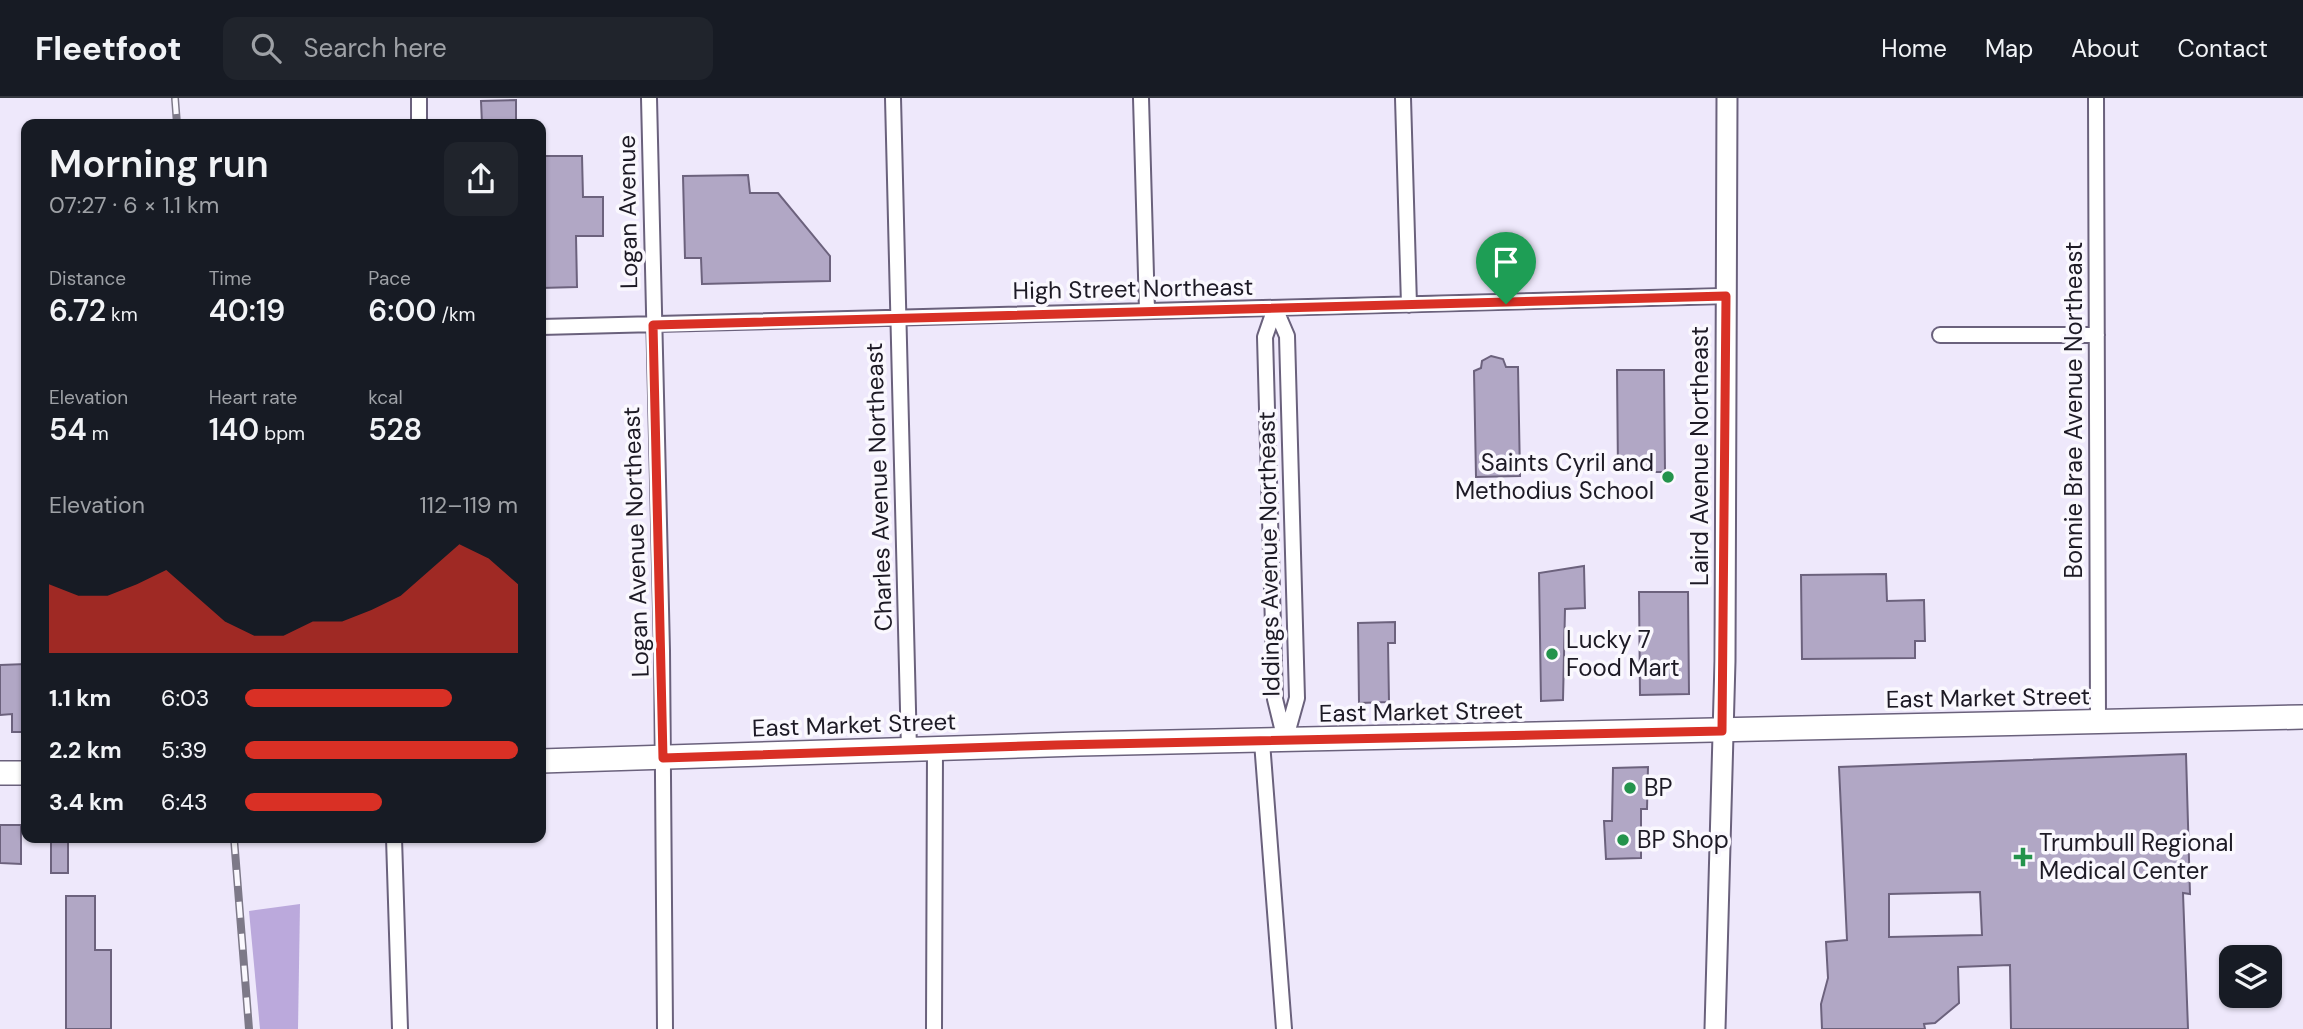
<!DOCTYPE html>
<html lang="en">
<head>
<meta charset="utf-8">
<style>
	body { margin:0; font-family:"DM Sans",sans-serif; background:#20242c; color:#f1f3f6; height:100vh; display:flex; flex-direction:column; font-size:26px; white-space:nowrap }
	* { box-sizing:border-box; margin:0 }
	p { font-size:23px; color:#9ea1a6 }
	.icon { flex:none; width:38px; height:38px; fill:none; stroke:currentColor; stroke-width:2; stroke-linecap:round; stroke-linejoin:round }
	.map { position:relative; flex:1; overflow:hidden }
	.sheet { position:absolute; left:21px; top:21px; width:525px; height:724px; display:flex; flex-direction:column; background:#171b24; border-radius:14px; box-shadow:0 2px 5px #0004 }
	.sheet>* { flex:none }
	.controls { position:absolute; left:2219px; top:847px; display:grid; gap:14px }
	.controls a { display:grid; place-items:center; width:63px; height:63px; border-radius:14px; background:#171b24; box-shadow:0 2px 5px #0004; font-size:35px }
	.pin { position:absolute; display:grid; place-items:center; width:60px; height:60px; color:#fff; margin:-72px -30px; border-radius:50% 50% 50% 0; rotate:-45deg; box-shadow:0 0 7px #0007 }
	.pin .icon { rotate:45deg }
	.round { display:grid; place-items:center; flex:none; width:74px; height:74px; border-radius:14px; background:#20242c }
	.summary { display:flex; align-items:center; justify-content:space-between; height:119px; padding:0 28px }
	h1 { font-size:38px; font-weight:600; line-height:52px }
	.stats { display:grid; grid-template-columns:repeat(3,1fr); gap:10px; height:119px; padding:7px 28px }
	.stats div { display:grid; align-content:center }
	.stats b { font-size:30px; font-weight:600 }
	.stats small { font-size:19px; font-weight:400 }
	.stats p { font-size:19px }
	.chart { height:196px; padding:14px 28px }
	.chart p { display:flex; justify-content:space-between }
	.chart svg { width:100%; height:126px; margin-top:7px; fill:#d93025; opacity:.7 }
	ul { padding:0 28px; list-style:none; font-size:23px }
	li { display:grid; grid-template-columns:112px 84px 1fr; align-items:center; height:52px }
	li i { height:18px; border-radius:9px; background:#d93025 }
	header { display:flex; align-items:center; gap:42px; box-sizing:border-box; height:98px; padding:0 35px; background:#171b24; border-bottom:2px solid #363941 }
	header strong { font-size:33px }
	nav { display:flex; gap:38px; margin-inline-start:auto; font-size:24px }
	.search { width:490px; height:63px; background:#20242c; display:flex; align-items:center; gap:18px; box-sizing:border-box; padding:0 24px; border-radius:14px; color:#9ea1a6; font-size:26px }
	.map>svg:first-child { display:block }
	.forest { fill:#bba9dc }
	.building { fill:#b1a7c5; stroke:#6c627d; stroke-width:2; fill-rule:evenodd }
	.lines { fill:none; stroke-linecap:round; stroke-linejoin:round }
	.street-casing { stroke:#6a617c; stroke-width:18 }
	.secondary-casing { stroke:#6a617c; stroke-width:23 }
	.primary-casing { stroke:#6a617c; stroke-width:26 }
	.street { stroke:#fff; stroke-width:14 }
	.secondary { stroke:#fff; stroke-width:19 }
	.primary { stroke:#fff; stroke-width:23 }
	.rail-casing { stroke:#7d7988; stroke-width:8 }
	.rail { stroke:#faf8fe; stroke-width:5; stroke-dasharray:16; stroke-linecap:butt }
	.route-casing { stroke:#fff; stroke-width:14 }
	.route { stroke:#d93025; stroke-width:9 }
	.poi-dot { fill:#24934c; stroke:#faf8fe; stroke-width:2.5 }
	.labels { text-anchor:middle; stroke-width:7; stroke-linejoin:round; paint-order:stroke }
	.street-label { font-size:24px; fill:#1d1a25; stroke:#faf8fe }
	.poi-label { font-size:24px; fill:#1d1a25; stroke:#faf8fe; text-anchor:start }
</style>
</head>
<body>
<header>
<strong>Fleetfoot</strong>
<div class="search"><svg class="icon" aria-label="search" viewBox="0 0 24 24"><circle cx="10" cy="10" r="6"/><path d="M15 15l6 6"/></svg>Search here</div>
<nav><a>Home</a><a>Map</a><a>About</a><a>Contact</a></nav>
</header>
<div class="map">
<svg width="2303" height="931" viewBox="0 0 2303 931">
	<rect width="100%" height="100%" fill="#eee8fb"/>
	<path class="forest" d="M 300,806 L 298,931 L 260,931 L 249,813 Z"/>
	<path class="building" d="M 516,2 L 516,26 L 482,26 L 481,3 Z
		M 541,58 L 582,58 L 583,99 L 603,99 L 603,138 L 576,138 L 577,189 L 541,190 Z
		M 748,77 L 750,95 L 778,95 L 830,158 L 830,183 L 702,186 L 701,160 L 685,160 L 683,78 Z
		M 1491,258 L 1503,261 L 1506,269 L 1518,269 L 1520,378 L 1476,379 L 1474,273 L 1481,270 L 1482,263 Z
		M 1617,272 L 1664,272 L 1665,374 L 1618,374 Z
		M 1584,468 L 1585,510 L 1565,511 L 1563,602 L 1541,603 L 1539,475 Z
		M 1886,476 L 1887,503 L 1924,502 L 1925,543 L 1915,543 L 1915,560 L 1802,561 L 1801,477 Z
		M 1639,494 L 1688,494 L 1689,596 L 1640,597 Z
		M 1395,524 L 1395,545 L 1388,545 L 1389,604 L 1359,605 L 1358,525 Z
		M 26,566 L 26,634 L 12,634 L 12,616 L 0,617 L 0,567 Z
		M 2186,656 L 2190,796 L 2183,795 L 2188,931 L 2011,931 L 2010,867 L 1958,869 L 1959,905 L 1935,925 L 1924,926 L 1925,931 L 1822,931 L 1821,906 L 1828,880 L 1826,844 L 1847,842 L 1839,669 ZM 1980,794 L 1982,837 L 1889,839 L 1889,796 Z
		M 1648,669 L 1647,711 L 1641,711 L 1641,760 L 1606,761 L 1604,723 L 1612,723 L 1613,670 Z
		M 0,727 L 21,727 L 21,766 L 0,765 Z
		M 51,740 L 68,740 L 68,775 L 51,775 Z
		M 66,798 L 95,798 L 95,852 L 111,852 L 111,931 L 66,931 Z"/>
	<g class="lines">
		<defs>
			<path id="street" d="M 419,0 L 419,26
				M 649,0 L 662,553 L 665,931
				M 893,0 L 909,652
				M 1141,0 L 1147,213
				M 1403,0 L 1409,207
				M 2096,0 L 2098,623
				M 1275,210 L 1287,238 L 1297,600 L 1285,643
				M 1275,210 L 1265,239 L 1275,601 L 1285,642
				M 541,229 L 1726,198
				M 1940,237 L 2097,237
				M 1262,644 L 1284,931
				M 394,740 L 400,931
				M 934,931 L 935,651"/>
			<path id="secondary" d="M 1715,931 L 1725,563 L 1727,0"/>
			<path id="primary" d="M 541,663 L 1079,646 L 2303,619
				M 0,675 L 26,675"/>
		</defs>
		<use href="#street" class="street-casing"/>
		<use href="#secondary" class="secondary-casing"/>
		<use href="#primary" class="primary-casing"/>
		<use href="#street" class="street"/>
		<use href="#secondary" class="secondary"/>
		<use href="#primary" class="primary"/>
		<defs>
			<path id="rail" d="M 175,0 L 177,26
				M 234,740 L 249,931"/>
		</defs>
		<use href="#rail" class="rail-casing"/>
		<use href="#rail" class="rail"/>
	</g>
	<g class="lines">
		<defs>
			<path id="route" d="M 1726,198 L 1722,633 L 1057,647 L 663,660 L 653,227 Z"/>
		</defs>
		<use href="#route" class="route-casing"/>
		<use href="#route" class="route"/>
	</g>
	<g class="poi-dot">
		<circle cx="1668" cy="379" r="7"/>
		<circle cx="1552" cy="556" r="7"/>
		<circle cx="1630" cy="690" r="7"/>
		<circle cx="1623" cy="742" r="7"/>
		<path d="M2019.5 748.5h7v7h7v7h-7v7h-7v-7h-7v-7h7z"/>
	</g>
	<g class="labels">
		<g class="street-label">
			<text transform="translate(628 114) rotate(-91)" y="8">Logan Avenue</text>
			<text transform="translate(1133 191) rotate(-1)" y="8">High Street Northeast</text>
			<text transform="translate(2074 312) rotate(-90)" y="8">Bonnie Brae Avenue Northeast</text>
			<text transform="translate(1700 358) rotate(-90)" y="8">Laird Avenue Northeast</text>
			<text transform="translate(879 389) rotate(-92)" y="8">Charles Avenue Northeast</text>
			<text transform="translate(636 444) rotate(-92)" y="8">Logan Avenue Northeast</text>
			<text transform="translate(1269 456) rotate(-91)" y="8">Iddings Avenue Northeast</text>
			<text transform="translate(1988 600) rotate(-1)" y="8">East Market Street</text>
			<text transform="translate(1421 614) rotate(-1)" y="8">East Market Street</text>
			<text transform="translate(854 627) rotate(-2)" y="8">East Market Street</text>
		</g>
		<g class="poi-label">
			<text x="1654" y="373" text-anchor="end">Saints Cyril and<tspan x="1654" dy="28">Methodius School</tspan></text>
			<text x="1566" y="550">Lucky 7<tspan x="1566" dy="28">Food Mart</tspan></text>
			<text x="1644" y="698">BP</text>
			<text x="1637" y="750">BP Shop</text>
			<text x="2039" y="753">Trumbull Regional<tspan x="2039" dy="28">Medical Center</tspan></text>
		</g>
	</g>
</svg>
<div class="controls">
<a><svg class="icon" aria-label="layers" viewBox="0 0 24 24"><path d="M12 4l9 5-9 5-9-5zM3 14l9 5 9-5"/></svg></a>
</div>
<div class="pin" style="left:1506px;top:206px;background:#1e9e55"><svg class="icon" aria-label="arrive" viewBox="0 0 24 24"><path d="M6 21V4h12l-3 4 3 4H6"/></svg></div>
<section class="sheet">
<div class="summary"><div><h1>Morning run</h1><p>07:27 · 6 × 1.1 km</p></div><a class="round"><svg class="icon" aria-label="share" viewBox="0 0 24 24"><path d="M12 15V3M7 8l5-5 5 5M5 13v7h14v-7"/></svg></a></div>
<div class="stats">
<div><p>Distance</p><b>6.72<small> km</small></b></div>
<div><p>Time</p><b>40:19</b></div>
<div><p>Pace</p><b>6:00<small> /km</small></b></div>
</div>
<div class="stats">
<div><p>Elevation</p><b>54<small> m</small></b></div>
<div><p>Heart rate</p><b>140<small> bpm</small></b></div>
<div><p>kcal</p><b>528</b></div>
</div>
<div class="chart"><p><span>Elevation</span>112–119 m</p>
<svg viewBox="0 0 160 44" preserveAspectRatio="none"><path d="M0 44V20L10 24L20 24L30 20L40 15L50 24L60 33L70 38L80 38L90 33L100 33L110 29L120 24L130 15L140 6L150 11L160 20V44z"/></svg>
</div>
<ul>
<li><b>1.1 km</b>6:03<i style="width:76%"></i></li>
<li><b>2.2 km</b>5:39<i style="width:100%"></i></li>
<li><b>3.4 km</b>6:43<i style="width:50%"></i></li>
</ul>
</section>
</div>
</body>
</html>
